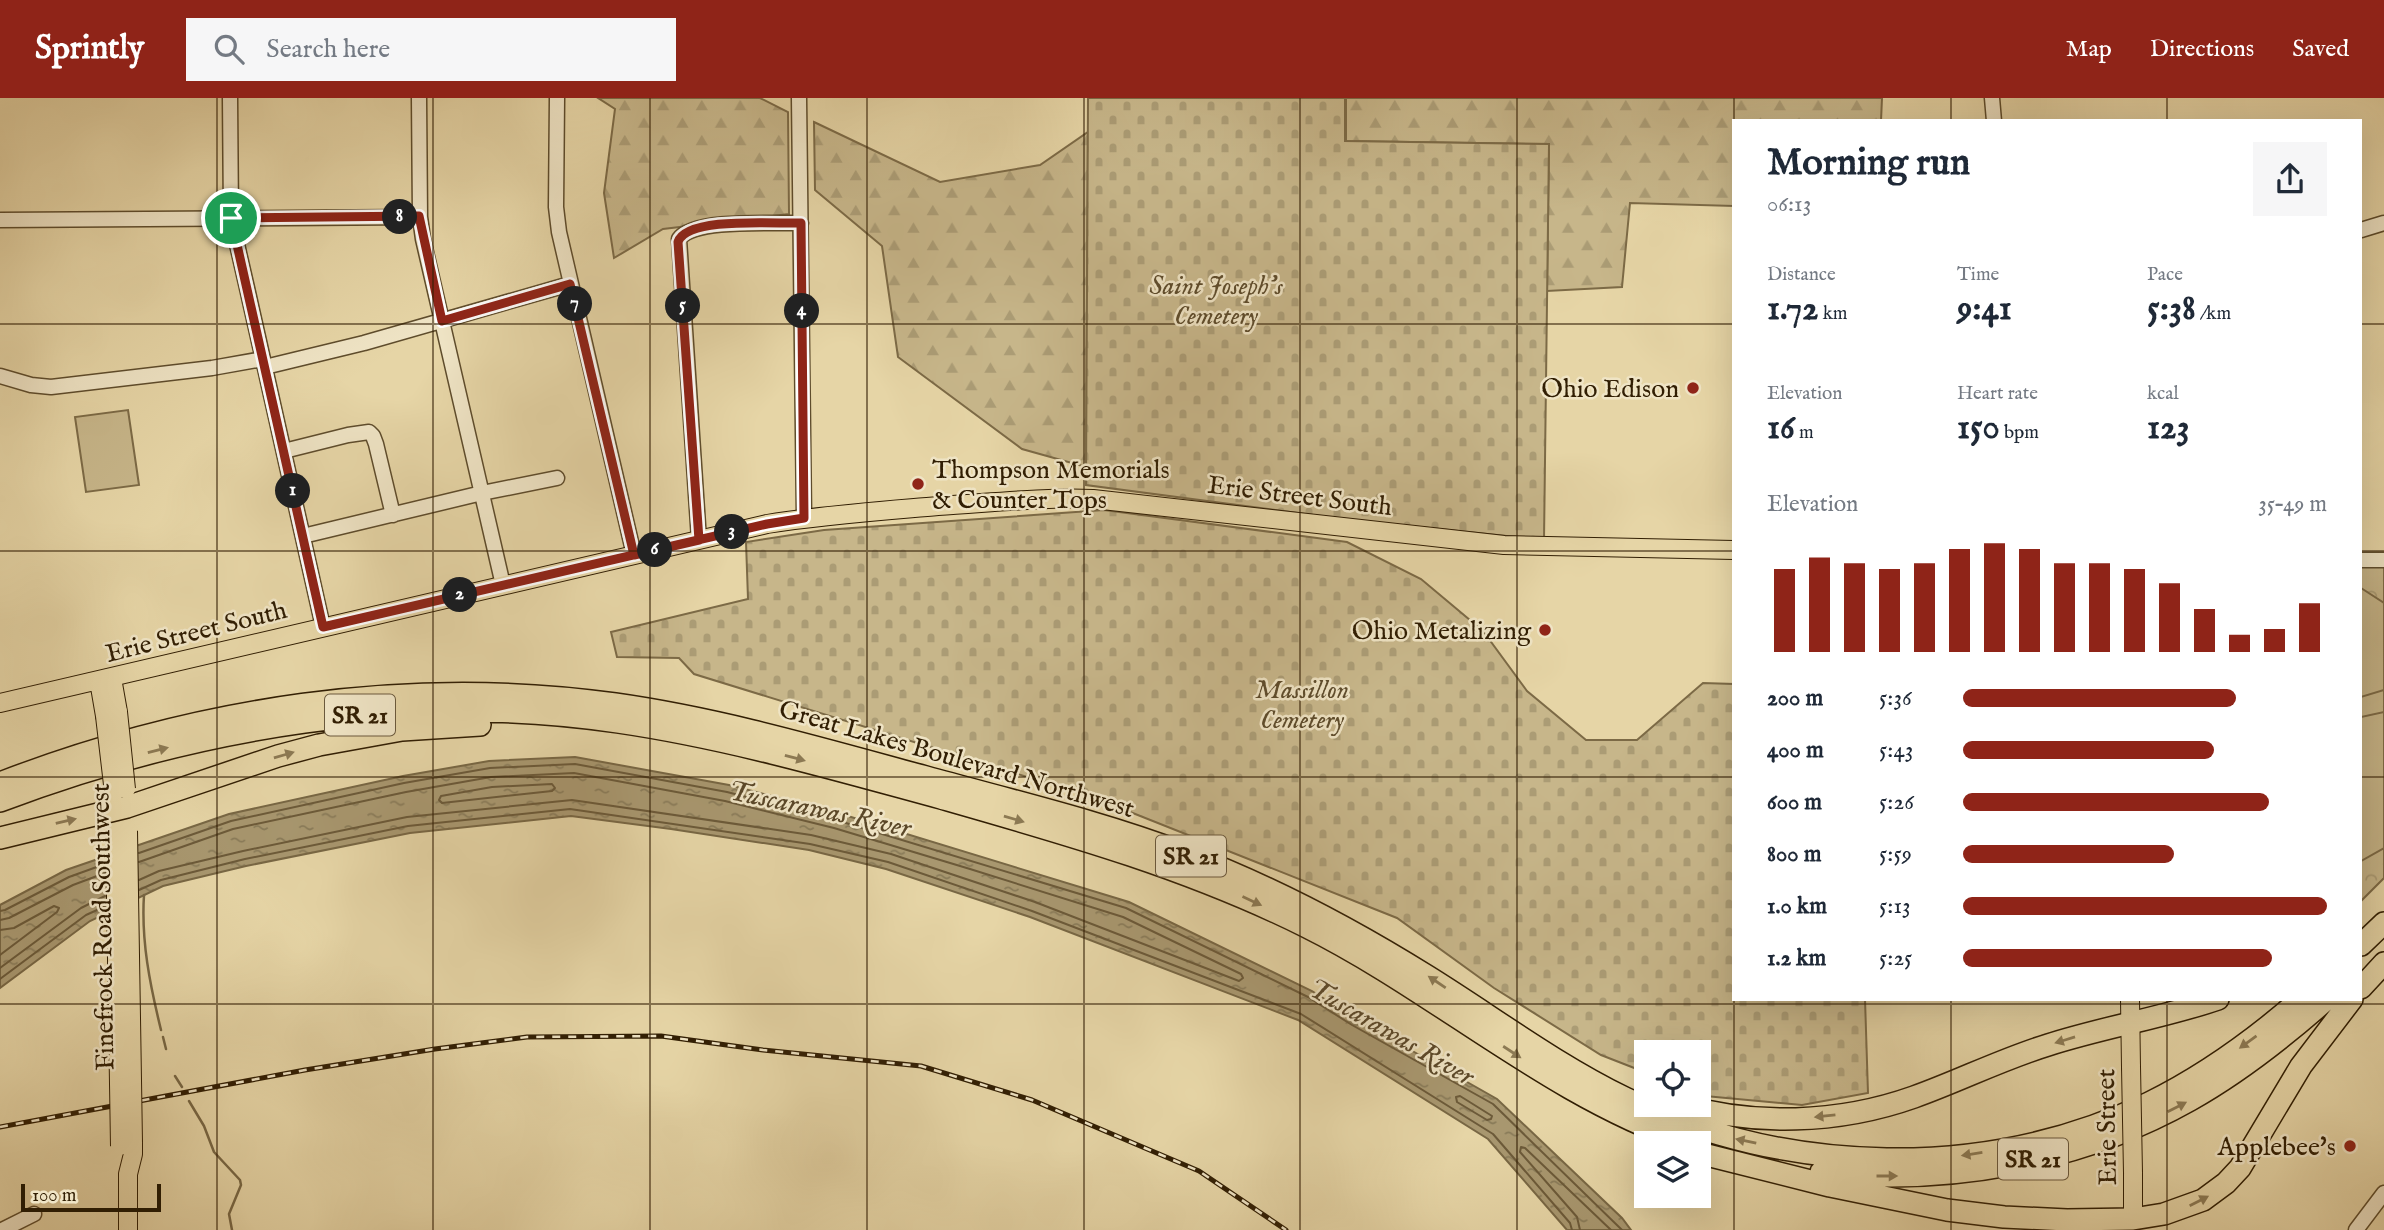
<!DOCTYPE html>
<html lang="en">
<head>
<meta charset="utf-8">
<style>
	body { margin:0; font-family:"IM FELL English",serif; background:#f6f6f7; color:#1f2937; height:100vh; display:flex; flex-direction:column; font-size:26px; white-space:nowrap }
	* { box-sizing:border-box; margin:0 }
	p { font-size:23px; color:#747a83 }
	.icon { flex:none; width:38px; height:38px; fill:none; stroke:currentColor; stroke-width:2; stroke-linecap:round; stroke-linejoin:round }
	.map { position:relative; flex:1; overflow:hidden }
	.details { position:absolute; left:1732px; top:21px; width:630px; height:882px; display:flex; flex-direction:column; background:#fff; border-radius:0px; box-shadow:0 7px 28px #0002 }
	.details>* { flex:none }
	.tools { position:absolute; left:1634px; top:942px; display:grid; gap:14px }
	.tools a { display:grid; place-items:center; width:77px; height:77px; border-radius:0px; background:#fff; box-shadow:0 7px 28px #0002; font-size:35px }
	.scale { position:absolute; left:21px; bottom:18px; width:140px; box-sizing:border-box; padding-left:7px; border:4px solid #311e03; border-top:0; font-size:19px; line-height:24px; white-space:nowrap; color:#311e03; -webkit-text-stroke:5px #efe4c5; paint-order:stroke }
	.pin { position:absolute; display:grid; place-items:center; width:60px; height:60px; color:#fff; margin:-30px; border:4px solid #fff; border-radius:50%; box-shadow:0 2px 7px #0007 }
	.km { position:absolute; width:35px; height:35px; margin:-18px; border-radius:50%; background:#222; color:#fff; font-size:19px; line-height:35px; text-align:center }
	.round { display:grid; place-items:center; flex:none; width:74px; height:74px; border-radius:0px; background:#f6f6f7 }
	.headline { display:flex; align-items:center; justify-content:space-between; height:119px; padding:0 35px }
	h1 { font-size:38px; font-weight:700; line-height:52px }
	.figures { display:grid; grid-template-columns:repeat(3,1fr); gap:10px; height:119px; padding:7px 35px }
	.figures div { display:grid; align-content:center }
	.figures b { font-size:35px; font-weight:700 }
	.figures small { font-size:19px; font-weight:400 }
	.figures p { font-size:19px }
	.chart { height:196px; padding:14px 35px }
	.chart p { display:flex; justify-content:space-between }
	.chart svg { width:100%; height:126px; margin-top:7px; stroke:#8f2418; stroke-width:6 }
	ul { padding:0 35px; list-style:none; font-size:23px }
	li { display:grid; grid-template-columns:112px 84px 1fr; align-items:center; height:52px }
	li i { height:18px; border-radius:9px; background:#8f2418 }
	header { display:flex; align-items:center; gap:42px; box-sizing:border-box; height:98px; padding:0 35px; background:#8f2418; color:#fff }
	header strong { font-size:33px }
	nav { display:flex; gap:38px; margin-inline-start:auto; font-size:24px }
	.search { width:490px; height:63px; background:#f6f6f7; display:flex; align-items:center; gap:18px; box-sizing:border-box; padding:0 24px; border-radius:0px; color:#747a83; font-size:26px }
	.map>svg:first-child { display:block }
	.forest { fill:url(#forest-firs); stroke:#7c6a46; stroke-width:2 }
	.cemetery { fill:url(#cemetery-stones); stroke:#7c6a46; stroke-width:2 }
	.park { fill:url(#park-crowns); stroke:#7c6a46; stroke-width:2 }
	.pitch { fill:#c7b68a; stroke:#7c6a46; stroke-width:2 }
	.water { fill:url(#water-ripples); stroke:#786744; stroke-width:2 }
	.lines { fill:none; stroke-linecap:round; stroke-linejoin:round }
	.shore { stroke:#6c5a39; stroke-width:2 }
	.stream { stroke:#786744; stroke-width:2.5 }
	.minor-casing { stroke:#5e4c2c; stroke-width:17 }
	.major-casing { stroke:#311e03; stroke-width:20 }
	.highway-casing { stroke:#311e03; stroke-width:24 }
	.minor { stroke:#efe4c5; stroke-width:14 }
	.major { stroke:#e6d5a6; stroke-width:18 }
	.highway { stroke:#e6d5a6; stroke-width:21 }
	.rail-casing { stroke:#311e03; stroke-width:5 }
	.rail { stroke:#efe4c5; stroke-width:2.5; stroke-dasharray:8; stroke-linecap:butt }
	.major-bridge-casing { stroke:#311e03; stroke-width:20; stroke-linecap:butt }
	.major-bridge { stroke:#e6d5a6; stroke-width:18 }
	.oneway { fill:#8c7a54 }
	.route-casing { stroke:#fff; stroke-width:14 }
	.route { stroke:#8f2418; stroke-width:9 }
	.grid { fill:none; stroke:#311e03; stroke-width:2; stroke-opacity:0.55 }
	.poi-dot { fill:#8f2418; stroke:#efe4c5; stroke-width:2.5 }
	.labels { text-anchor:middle; stroke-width:5; stroke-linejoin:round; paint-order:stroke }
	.shield { fill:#efe4c5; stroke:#6a593d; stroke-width:2 }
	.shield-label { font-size:24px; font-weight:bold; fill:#311e03 }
	.park-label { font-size:26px; font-style:italic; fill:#5e4c2c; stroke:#efe4c5 }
	.poi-label { font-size:26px; fill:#311e03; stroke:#efe4c5; text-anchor:end }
	.street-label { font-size:26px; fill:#311e03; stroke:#efe4c5 }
	.water-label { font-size:28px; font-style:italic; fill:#5b4829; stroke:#efe4c5 }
</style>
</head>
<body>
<header>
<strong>Sprintly</strong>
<div class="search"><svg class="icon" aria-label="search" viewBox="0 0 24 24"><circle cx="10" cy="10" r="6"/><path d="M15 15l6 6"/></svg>Search here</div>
<nav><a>Map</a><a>Directions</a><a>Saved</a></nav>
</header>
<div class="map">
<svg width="2384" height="1132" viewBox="0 0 2384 1132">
	<defs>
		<pattern id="forest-firs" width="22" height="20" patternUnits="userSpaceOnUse" patternTransform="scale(1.75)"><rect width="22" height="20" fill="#c7b68a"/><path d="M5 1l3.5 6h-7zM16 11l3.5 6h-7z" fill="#ab9c75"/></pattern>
		<pattern id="cemetery-stones" width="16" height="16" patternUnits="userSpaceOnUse" patternTransform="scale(1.75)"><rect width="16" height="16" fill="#c7b68a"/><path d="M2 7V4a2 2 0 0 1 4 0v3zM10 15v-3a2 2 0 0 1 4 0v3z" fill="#ab9c75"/></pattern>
		<pattern id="park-crowns" width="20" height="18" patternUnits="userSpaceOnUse" patternTransform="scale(1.75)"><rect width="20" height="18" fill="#c7b68a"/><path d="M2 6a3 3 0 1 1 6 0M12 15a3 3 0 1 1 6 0" fill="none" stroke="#ab9c75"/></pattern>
		<pattern id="water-ripples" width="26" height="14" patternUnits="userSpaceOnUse" patternTransform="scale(1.75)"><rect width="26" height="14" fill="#a8976f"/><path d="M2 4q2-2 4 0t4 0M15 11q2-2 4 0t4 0" fill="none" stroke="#897b59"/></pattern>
	</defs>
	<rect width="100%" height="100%" fill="#e6d5a6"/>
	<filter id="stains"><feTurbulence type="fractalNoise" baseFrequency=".00286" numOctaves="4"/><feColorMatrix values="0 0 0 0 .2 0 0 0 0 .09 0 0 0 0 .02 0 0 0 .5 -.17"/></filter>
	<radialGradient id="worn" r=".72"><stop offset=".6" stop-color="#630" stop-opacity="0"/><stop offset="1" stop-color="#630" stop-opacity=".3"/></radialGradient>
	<path class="forest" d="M 598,0 L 760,0 L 788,14 L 789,116 L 663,131 L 614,160 L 604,95 L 615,11 Z
		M 1346,0 L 1882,0 L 1881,23 L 1734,23 L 1734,108 L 1630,105 L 1622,189 L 1547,193 L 1549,46 L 1346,43 Z
		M 814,24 L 940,84 L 1040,67 L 1088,34 L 1086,369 L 1022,351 L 898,259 L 882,148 L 815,92 Z"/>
	<path class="cemetery" d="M 1088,0 L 1345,0 L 1345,43 L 1549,46 L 1544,442 L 1343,421 L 1086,387 Z
		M 1104,412 L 1347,444 L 1421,481 L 1483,533 L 1527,593 L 1586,642 L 1637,642 L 1703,585 L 1734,586 L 1734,901 L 1865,901 L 1868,995 L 1802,1007 L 1705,998 L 1699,996 L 1699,954 L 1647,954 L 1647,975 L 1601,957 L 1494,890 L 1397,820 L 1095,700 L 694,576 L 679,560 L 617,559 L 611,534 L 748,501 L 746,444 L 824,432 Z"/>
	<path class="park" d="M 2361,468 L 2384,468 L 2384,780 L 2361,803 Z"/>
	<path class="pitch" d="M 128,312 L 139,387 L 86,394 L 75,319 Z
		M 2361,490 L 2384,505 L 2384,592 L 2361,599 Z
		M 2384,614 L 2384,750 L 2361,763 L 2361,619 Z"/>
	<path class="water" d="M 575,659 L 729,687 L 838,715 L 1129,804 L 1312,893 L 1356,921 L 1497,1001 L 1622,1120 L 1631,1132 L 1567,1132 L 1488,1041 L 1298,922 L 1030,819 L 886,771 L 809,752 L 671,731 L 571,718 L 410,735 L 246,768 L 163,788 L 90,823 L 0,890 L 0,807 L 66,772 L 229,716 L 403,678 L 489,663 Z"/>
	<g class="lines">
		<path class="shore" d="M 552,686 L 555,690 L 552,693 L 442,705 L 439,702 L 441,698 L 492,689 Z
			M 139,755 L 231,723 L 404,685 L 490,670 L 575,666 L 727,694 L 836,722 L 1126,810 L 1308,899 L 1352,927 L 1493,1006 L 1622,1132
			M 139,764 L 233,731 L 406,694 L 491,679 L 574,675 L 725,703 L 834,730 L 970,771 L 1123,819 L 1241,876 L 1243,880 L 1239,883 L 1035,804 L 891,756 L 811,737 L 572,702 L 407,719 L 243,753 L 159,773 L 139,782
			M 139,792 L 161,782 L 245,761 L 408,728 L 570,711 L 810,746 L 888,764 L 1032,813 L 1301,916 L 1493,1036 L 1570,1125 L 1572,1132
			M 0,813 L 5,812 L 69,779 L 105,766
			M 0,822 L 9,820 L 73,787 L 105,775
			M 0,832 L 14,830 L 54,808 L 59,810 L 57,814 L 0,857
			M 0,870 L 81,810 L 105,798
			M 0,881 L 86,817 L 106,808
			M 1460,998 L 1492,1018 L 1491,1021 L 1487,1022 L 1457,1004 L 1456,999 Z
			M 1580,1132 L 1577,1119 L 1520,1054 L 1521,1049 L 1525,1050 L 1611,1132"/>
		<path class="stream" d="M 144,797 C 141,843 150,887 161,932
			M 163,939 L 166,951
			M 175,978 L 182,989
			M 189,1003 L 204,1028 L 214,1054 L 240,1082 L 241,1087 L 229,1116 L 232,1132"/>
		<defs>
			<path id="minor" d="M 230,0 L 231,120 L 247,190 L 323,529
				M 419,0 L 420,119 L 423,141 L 503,487
				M 557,0 L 556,109 L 559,134 L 634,457
				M 799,0 L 804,420
				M 1992,0 L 1994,23
				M 0,122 L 420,119
				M 2361,132 L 2384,125
				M 265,269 L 364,245 L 570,186
				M 0,278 L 31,287 L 51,289 L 212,270 L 263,261
				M 284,353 L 348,337 L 369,334 L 373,338 L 376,346 L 393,417
				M 303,438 L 482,395 L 557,380
				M 699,442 L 679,141 C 694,120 774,126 801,125
				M 2361,462 L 2384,462
				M 2,1132 L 34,1116
				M 2356,1132 L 2384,1095"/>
			<path id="major" d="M 112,580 L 118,614
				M 99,583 L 105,618
				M 0,605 L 767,426 C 823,417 880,413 938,408 C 990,405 1041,399 1093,401 L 1504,447 L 1734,452
				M 2130,901 L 2131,969
				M 2133,1075 L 2133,1121
				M 128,1132 L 128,1076 L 133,1056 L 133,1045"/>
			<path id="highway" d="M 0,685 C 195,610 407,577 615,606 C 721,621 823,651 926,679 C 1013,703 1102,724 1186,756 C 1270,788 1350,830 1427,878 C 1493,919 1555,966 1625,1000 C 1787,1078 1986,1083 2149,1005 C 2204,978 2255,941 2301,901
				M 0,703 C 196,629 409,593 618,624 C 728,640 834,671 941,700 C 1067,736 1188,770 1305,828 C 1436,893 1548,997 1688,1045
				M 0,740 L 127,709 L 278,658 L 319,647 L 402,632 L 480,627
				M 2361,847 L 2384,825
				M 2361,890 L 2384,865
				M 1678,1006 C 1754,1028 1838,1026 1914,999 C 1959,983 2002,961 2048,947 C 2104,929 2162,920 2218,901
				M 1699,1055 L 1830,1088 L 1947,1112 L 2004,1119 L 2067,1122 L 2133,1121 L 2164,1116 L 2203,1102 L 2226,1085 L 2240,1070 L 2301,968 L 2352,901
				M 1821,1074 C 1947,1088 2080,1064 2190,1002 C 2240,974 2284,939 2327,901"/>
		</defs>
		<use href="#minor" class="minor-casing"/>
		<use href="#major" class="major-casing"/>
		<use href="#highway" class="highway-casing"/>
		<use href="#minor" class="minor"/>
		<use href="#major" class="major"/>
		<use href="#highway" class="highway"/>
		<defs>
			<path id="rail" d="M 0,1029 L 305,972 L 435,951 L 527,939 L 661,938 L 763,952 L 921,968 L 1032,1002 L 1199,1073 L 1286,1132"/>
		</defs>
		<use href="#rail" class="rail-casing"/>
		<use href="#rail" class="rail"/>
		<defs>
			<path id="major-bridge" d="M 118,614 L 126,691
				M 105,618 L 114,695
				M 128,733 L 133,1045
				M 115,736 L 120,1048
				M 2131,969 L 2133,1075"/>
		</defs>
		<use href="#major-bridge" class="major-bridge-casing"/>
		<use href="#major-bridge" class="major-bridge"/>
	</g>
	<defs><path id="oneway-solid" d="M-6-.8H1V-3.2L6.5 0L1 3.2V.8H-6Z" transform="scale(1.75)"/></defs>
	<g class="oneway">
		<use href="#oneway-solid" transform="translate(158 652) rotate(-14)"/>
		<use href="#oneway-solid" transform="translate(284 657) rotate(-16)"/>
		<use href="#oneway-solid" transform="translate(795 660) rotate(15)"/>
		<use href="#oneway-solid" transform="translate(1014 721) rotate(16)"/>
		<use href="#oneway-solid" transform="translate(66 723) rotate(-13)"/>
		<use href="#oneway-solid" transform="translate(1252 803) rotate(25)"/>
		<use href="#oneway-solid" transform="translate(1437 884) rotate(-146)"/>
		<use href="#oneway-solid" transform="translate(2065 942) rotate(163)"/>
		<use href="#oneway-solid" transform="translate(2248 944) rotate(144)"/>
		<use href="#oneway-solid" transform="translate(1512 954) rotate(33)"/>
		<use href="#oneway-solid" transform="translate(2177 1009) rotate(-27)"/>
		<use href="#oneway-solid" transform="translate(1825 1018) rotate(174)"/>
		<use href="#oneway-solid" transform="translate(1746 1043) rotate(-168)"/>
		<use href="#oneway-solid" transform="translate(1972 1056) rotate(171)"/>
		<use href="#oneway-solid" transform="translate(1887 1078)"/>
		<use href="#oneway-solid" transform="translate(2199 1103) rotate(-27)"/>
	</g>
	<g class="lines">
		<defs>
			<path id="route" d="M 231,120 L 323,529 L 767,426 L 804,420 L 801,125 C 776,126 687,118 678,144 L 699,442 L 634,457 L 570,186 L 442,223 L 419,118 L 231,120"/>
		</defs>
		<use href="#route" class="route-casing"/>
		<use href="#route" class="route"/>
	</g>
	<path class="grid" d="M 217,0 L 217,1132M 433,0 L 433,1132M 650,0 L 650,1132M 867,0 L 867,1132M 1084,0 L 1084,1132M 1300,0 L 1300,1132M 1517,0 L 1517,1132M 1734,0 L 1734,1132M 1951,0 L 1951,23M 2167,0 L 2167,23M 0,226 L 1734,226M 2361,226 L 2384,226M 0,453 L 1734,453M 2361,453 L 2384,453M 0,679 L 1734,679M 2361,679 L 2384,679M 1951,901 L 1951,1132M 2167,901 L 2167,1132M 0,906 L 2384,906"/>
	<g class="poi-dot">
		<circle cx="1693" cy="290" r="7"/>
		<circle cx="918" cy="386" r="7"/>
		<circle cx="1545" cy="532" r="7"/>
		<circle cx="2350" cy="1048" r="7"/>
	</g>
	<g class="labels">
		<g class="shield">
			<rect x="325" y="596.5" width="70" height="41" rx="5"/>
			<rect x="1156" y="737.5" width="70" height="41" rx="5"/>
			<rect x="1998" y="1040.5" width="70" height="41" rx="5"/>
		</g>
		<g class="shield-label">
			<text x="360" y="625">SR 21</text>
			<text x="1191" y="766">SR 21</text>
			<text x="2033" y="1069">SR 21</text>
		</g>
		<g class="park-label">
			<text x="1216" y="196">Saint Joseph's<tspan x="1216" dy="30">Cemetery</tspan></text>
			<text x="1302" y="600">Massillon<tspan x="1302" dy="30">Cemetery</tspan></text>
		</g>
		<g class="poi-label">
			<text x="1679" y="299">Ohio Edison</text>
			<text x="932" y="380" text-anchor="start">Thompson Memorials<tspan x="932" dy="30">&amp; Counter Tops</tspan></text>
			<text x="1531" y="541">Ohio Metalizing</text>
			<text x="2336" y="1057">Applebee's</text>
		</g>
		<g class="street-label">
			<text transform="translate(1300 397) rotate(7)" y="9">Erie Street South</text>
			<text transform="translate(196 533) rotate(-14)" y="9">Erie Street South</text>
			<text transform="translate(957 660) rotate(16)" y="9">Great Lakes Boulevard Northwest</text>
			<text transform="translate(102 829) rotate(-91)" y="9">Finefrock Road Southwest</text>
			<text transform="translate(2106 1029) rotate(-91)" y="9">Erie Street</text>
		</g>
		<g class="water-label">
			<text transform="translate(820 710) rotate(12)" y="10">Tuscarawas River</text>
			<text transform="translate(1392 933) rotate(30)" y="10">Tuscarawas River</text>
		</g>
	</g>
	<rect width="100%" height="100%" filter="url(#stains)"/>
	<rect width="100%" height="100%" fill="url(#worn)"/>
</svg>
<div class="tools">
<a><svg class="icon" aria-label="locate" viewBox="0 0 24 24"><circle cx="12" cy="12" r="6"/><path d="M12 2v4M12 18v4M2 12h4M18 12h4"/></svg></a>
<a><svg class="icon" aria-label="layers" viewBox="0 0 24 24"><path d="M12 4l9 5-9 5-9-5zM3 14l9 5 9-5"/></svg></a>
</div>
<div class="scale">100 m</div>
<div class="pin" style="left:231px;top:120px;background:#1e9e55"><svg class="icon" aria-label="arrive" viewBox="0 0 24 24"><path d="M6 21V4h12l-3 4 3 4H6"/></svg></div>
<b class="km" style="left:293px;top:393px">1</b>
<b class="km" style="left:460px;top:497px">2</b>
<b class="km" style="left:732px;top:434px">3</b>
<b class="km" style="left:802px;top:213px">4</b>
<b class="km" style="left:683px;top:208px">5</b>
<b class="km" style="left:655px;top:452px">6</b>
<b class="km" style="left:575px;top:206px">7</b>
<b class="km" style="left:400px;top:119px">8</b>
<section class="details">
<div class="headline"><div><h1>Morning run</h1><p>06:13</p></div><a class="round"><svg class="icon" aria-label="share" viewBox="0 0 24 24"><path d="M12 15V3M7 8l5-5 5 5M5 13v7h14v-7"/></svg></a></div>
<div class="figures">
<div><p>Distance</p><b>1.72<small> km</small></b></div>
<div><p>Time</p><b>9:41</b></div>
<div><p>Pace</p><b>5:38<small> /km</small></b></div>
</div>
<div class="figures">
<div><p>Elevation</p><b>16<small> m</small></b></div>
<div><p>Heart rate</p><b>150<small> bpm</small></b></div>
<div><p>kcal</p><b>123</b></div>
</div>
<div class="chart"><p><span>Elevation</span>35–49 m</p>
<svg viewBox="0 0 160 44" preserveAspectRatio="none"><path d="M5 44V15M15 44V11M25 44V13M35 44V15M45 44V13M55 44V8M65 44V6M75 44V8M85 44V13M95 44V13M105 44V15M115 44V20M125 44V29M135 44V38M145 44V36M155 44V27"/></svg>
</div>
<ul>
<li><b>200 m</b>5:36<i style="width:75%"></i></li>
<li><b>400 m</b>5:43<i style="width:69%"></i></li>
<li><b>600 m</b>5:26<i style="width:84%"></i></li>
<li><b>800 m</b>5:59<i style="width:58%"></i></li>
<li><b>1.0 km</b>5:13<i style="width:100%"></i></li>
<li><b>1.2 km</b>5:25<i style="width:85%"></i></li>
</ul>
</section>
</div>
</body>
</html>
